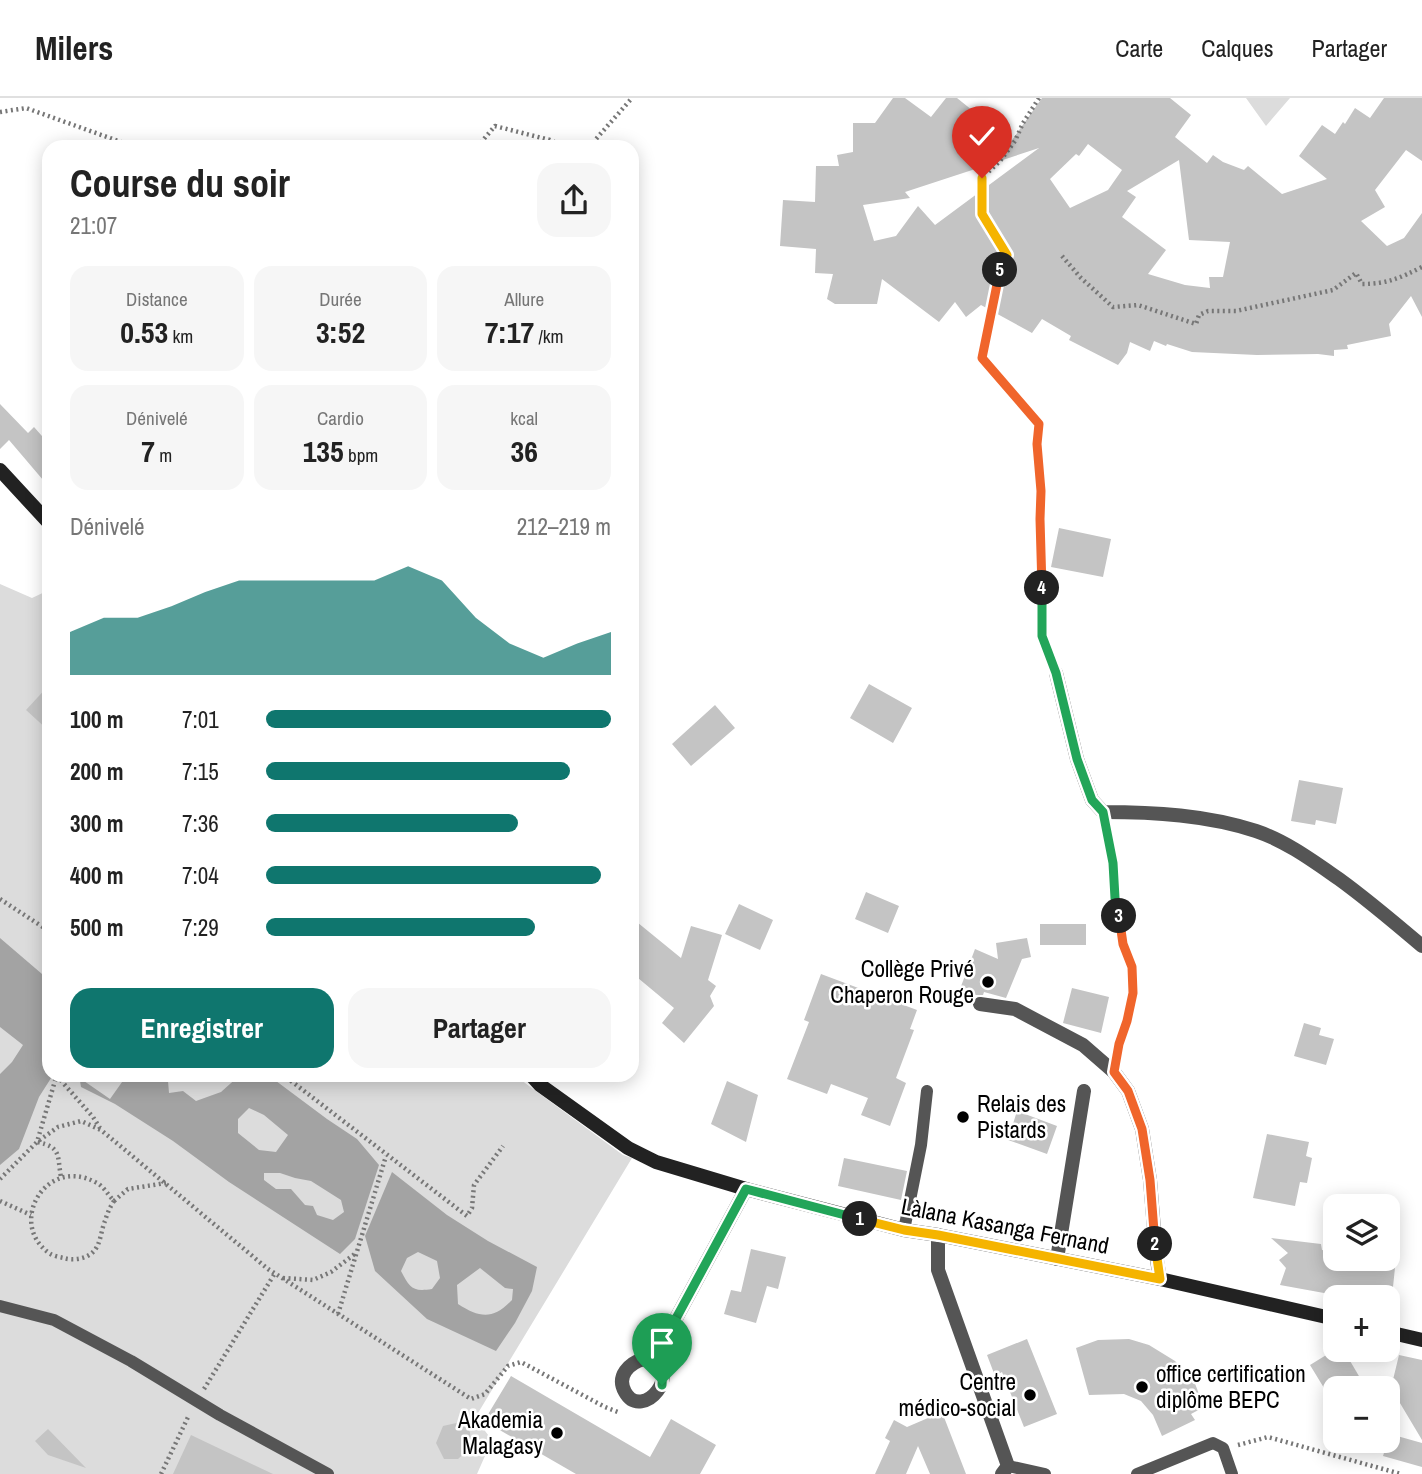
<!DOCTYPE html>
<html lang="fr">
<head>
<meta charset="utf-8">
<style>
	body { margin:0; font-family:"Archivo Narrow",sans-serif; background:#f6f6f6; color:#222; height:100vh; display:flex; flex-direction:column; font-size:26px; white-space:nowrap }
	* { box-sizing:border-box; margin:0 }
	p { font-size:23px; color:#767676 }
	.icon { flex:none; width:38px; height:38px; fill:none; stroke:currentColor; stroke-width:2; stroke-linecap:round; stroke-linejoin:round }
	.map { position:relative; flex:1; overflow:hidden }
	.details { position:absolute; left:42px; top:42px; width:597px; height:942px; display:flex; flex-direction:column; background:#fff; border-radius:21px; box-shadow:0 4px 18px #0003 }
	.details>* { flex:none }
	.tools { position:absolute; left:1323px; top:1096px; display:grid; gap:14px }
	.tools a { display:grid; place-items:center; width:77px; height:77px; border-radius:14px; background:#fff; box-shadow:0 4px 18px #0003; font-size:35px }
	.pin { position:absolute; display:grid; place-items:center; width:60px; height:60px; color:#fff; margin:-72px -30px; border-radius:50% 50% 50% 0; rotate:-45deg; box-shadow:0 0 7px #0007 }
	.pin .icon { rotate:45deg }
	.km { position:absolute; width:35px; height:35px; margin:-18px; border-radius:50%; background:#222; color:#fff; font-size:19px; line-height:35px; text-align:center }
	.round { display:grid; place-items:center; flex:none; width:74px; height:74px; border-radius:21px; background:#f6f6f6 }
	.head { display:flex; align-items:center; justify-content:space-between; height:119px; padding:0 28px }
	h1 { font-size:38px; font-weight:800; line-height:52px }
	.figures { display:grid; grid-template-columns:repeat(3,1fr); gap:10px; height:119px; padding:7px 28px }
	.figures div { display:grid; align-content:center; border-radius:18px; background:#f6f6f6; text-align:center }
	.figures b { font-size:30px; font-weight:800 }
	.figures small { font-size:19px; font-weight:400 }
	.figures p { font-size:19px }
	.chart { height:196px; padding:14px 28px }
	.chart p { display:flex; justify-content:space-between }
	.chart svg { width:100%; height:126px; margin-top:7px; fill:#0f766e; opacity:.7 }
	.button { display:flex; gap:14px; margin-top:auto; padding:14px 28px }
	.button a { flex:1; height:80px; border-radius:21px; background:#0f766e; color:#fff; font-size:28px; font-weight:800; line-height:80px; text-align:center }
	.button a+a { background:#f6f6f6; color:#222 }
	ul { padding:0 28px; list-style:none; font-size:23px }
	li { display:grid; grid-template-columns:112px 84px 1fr; align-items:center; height:52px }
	li i { height:18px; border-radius:9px; background:#0f766e }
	header { display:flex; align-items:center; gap:42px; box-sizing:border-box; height:98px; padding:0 35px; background:#fff; border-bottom:2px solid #e0e0e0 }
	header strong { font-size:33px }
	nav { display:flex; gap:38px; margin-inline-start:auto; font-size:24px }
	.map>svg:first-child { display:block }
	.green { fill:#dcdcdc }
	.water { fill:#a3a3a3; fill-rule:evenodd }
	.building { fill:#c4c4c4; fill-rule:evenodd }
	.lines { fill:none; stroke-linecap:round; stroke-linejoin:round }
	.path { stroke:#777; stroke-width:4.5; stroke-dasharray:2 3.5; stroke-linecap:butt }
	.lane { stroke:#555; stroke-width:12 }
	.street { stroke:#555; stroke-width:14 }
	.secondary { stroke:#222; stroke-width:14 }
	.split-1-casing { stroke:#fff; stroke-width:14 }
	.split-2-casing { stroke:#fff; stroke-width:14 }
	.split-3-casing { stroke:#fff; stroke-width:14 }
	.split-4-casing { stroke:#fff; stroke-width:14 }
	.split-5-casing { stroke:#fff; stroke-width:14 }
	.split-6-casing { stroke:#fff; stroke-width:14 }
	.split-1 { stroke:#22a559; stroke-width:9 }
	.split-2 { stroke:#f5b400; stroke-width:9 }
	.split-3 { stroke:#f0652b; stroke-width:9 }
	.split-4 { stroke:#22a559; stroke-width:9 }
	.split-5 { stroke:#f0652b; stroke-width:9 }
	.split-6 { stroke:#f5b400; stroke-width:9 }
	.poi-dot { fill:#000; stroke:#fff; stroke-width:2.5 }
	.labels { text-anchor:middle; stroke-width:5; stroke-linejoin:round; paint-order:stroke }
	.poi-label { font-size:23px; fill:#000; stroke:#fff; text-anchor:end }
	.street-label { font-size:23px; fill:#000; stroke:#fff }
</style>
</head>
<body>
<header>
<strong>Milers</strong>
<nav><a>Carte</a><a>Calques</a><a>Partager</a></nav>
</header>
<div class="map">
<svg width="1422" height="1376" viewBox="0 0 1422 1376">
	<rect width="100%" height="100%" fill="#fff"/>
	<path class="green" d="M 1246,0 L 1290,0 L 1266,28 Z
		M 0,486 L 32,500 L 49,492 L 49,976 L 517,977 L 525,985 L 623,1057 L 632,1060 L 475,1320 L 492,1342 L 477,1376 L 0,1376 Z"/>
	<path class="water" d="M 0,840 L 49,882 L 49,976 L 53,977 L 39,999 L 19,1051 L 0,1067 L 0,976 L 12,964 L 23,947 L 0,929 Z
		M 79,977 L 88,977 L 84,983 L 110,1001 L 127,977 L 174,977 L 168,983 L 169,995 L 183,993 L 196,1003 L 221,994 L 240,977 L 268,977 L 327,1021 L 357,1041 L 379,1067 L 355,1141 L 340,1156 L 229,1084 L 173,1043 L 115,1006 L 81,989 ZM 249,1010 L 264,1017 L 288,1037 L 276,1054 L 259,1052 L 238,1035 L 238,1021 ZM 264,1075 L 280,1075 L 295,1080 L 311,1083 L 341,1102 L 344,1114 L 333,1122 L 317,1117 L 313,1108 L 305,1107 L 291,1091 L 276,1091 L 264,1082 Z
		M 392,1074 L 447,1117 L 488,1143 L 537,1169 L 532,1193 L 515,1225 L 496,1253 L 427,1221 L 375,1173 L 365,1138 ZM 418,1154 L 437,1163 L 440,1180 L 432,1191 C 412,1194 410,1190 401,1173 L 407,1160 ZM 480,1170 L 505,1190 L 513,1191 L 512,1202 C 493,1222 480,1220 458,1206 L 457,1187 Z"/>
	<path class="building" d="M 893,0 L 905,0 L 931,19 L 946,0 L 957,0 L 988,25 L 993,24 L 1000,59 L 1042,0 L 1170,0 L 1191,17 L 1175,39 L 1207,65 L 1213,57 L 1223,64 L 1244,72 L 1248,68 L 1282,96 L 1327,81 L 1299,58 L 1322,27 L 1335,36 L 1343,24 L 1345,26 L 1355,10 L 1370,20 L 1384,0 L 1422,0 L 1422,63 L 1406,52 L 1375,92 L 1385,109 L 1361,123 L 1387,148 L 1404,140 L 1422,115 L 1422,219 L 1411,198 L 1389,226 L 1391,238 L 1347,247 L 1348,251 L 1334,252 L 1334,258 L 1318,256 L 1257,257 L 1192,254 L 1167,246 L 1166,248 L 1154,243 L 1150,253 L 1130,244 L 1127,255 L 1118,267 L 1069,242 L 1071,238 L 1042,221 L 1032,235 L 981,207 L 966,219 L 955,204 L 939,224 L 882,181 L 877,206 L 835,206 L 827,201 L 833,176 L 815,175 L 816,151 L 780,148 L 783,102 L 815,104 L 816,68 L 839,68 L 837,57 L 853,54 L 853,25 L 875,25 ZM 1088,46 L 1122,72 L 1108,92 L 1070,110 L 1050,81 L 1076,56 L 1079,58 ZM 1039,50 L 935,127 L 918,108 L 896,138 L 874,143 L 863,107 L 910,100 L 905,94 ZM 1179,62 L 1189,142 L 1230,144 L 1223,179 L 1209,179 L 1210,190 L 1185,187 L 1148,176 L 1166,152 L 1122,119 L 1136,99 L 1127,93 Z
		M 0,306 L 28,335 L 34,329 L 49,346 L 49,389 L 9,342 L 0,351 Z
		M 1059,430 L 1111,441 L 1103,479 L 1051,469 Z
		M 869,586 L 912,610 L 893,645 L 850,620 Z
		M 49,587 L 49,633 L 26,612 Z
		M 715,607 L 735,630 L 691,668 L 672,646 Z
		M 1299,682 L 1343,690 L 1336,726 L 1316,722 L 1315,727 L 1291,723 Z
		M 866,794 L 899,808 L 888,835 L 855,821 Z
		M 739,806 L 773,822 L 760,852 L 725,836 Z
		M 632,820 L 681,860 L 691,828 L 722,837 L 708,882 L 716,888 L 710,898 L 714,908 L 684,945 L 662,925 L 674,910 L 632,875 Z
		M 1040,826 L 1086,826 L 1086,847 L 1040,847 Z
		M 1027,840 L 1031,859 L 1022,861 L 1006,900 L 984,894 L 983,897 L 976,897 L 960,891 L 975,851 L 998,861 L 996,845 Z
		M 821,876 L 917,912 L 910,931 L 914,932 L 896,980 L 906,985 L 890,1028 L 861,1017 L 868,1000 L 831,986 L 827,996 L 787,981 L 809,924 L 804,922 Z
		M 1072,890 L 1109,899 L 1101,935 L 1063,925 Z
		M 1304,925 L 1321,930 L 1319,937 L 1334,941 L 1326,967 L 1294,958 Z
		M 727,983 L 758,997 L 746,1044 L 711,1026 Z
		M 1017,1013 L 1057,1028 L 1047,1056 L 1008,1042 Z
		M 1267,1036 L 1309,1044 L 1306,1058 L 1312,1060 L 1307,1085 L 1300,1084 L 1295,1108 L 1253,1100 Z
		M 844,1060 L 907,1073 L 901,1102 L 838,1088 Z
		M 1271,1140 L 1321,1146 L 1322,1152 L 1335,1154 L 1335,1160 L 1396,1160 L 1393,1189 L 1381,1197 L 1363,1192 L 1362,1199 L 1346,1199 L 1280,1187 L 1286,1170 L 1279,1162 L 1288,1155 Z
		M 751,1151 L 786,1159 L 778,1191 L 767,1188 L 756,1225 L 724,1216 L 731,1192 L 741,1194 Z
		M 1027,1241 L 1057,1316 L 1024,1329 L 1002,1274 L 995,1278 L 987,1257 Z
		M 1129,1241 L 1149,1247 L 1175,1263 L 1194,1283 L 1204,1309 L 1191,1316 L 1195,1322 L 1162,1338 L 1153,1317 L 1141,1303 L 1124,1296 L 1089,1297 L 1076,1250 L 1098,1242 Z
		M 1336,1251 L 1343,1251 L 1366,1290 L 1324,1290 L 1310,1267 Z
		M 1399,1257 L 1422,1262 L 1422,1342 L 1391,1290 Z
		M 511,1278 L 650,1359 L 671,1321 L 716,1347 L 700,1376 L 576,1376 L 484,1323 Z
		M 942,1314 L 966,1376 L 930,1376 L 918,1348 L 906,1376 L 875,1376 L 890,1343 L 885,1340 L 894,1322 L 907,1329 Z
		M 461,1324 L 470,1334 L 471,1349 L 458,1361 L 444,1361 L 436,1345 L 443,1328 Z
		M 48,1331 L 86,1370 L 48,1357 L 35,1343 Z
		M 1390,1336 L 1422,1345 L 1422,1369 L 1383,1358 Z
		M 191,1337 L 273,1376 L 173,1376 Z"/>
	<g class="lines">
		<path class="path" d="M 1039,0 L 1023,25 L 1015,43 L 1000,63 L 982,80 L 982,115 L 1007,157 L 1002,166 L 982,260 L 1039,326 L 1037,346 L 1041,393 L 1042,538 L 1050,559
			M 0,14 L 26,10 L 135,49
			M 477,49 L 495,28 L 550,42 L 565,49
			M 589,49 L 632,0
			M 1062,158 L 1081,180 L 1113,209 L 1138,207 L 1196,226 L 1199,217 L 1208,213 L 1236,213 L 1333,192 L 1356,175 L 1362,186 C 1387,186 1400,180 1422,169
			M 1106,732 L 1113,765 L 1115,800 L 1123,846 L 1132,869 L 1133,895 L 1127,923 L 1118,956
			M 0,801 L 49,833
			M 57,976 L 37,1044 C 62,1049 57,1058 61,1079
			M 282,976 L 467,1118 L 472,1110 L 474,1087 L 503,1048
			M 57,978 L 93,1019 L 100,1030
			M 0,1081 L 37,1044 L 58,1029 L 81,1023 L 101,1032 L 268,1171 L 471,1301 L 485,1296 L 508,1268 L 521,1264 L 605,1309 L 618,1314 L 620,1313
			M 0,1103 L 31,1117
			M 114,1103 C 110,1109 107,1116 105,1123 C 101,1132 101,1145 94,1153 C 87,1161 73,1163 64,1160 C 59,1159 53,1158 49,1155 C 7,1125 46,1058 95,1084 C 103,1087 108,1097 114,1103 L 128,1091 L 166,1085
			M 283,1180 L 313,1182 L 331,1174 L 356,1155
			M 338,1216 L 386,1058
			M 204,1291 L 275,1175
			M 1238,1347 L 1268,1339 L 1401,1376
			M 161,1376 L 189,1317"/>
		<path class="lane" d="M 904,1132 L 921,1047 L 927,993
			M 0,1208 L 54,1222 L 131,1263 L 220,1317 L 328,1376
			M 1008,1368 L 1045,1376
			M 1137,1376 L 1213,1345 L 1223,1350 L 1232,1376"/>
		<path class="street" d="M 1056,575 L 1077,661 L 1092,702 L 1103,714 C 1154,714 1207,717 1256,733 C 1286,743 1313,763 1339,781 C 1368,802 1395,825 1422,848
			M 980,906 L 1015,911 L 1083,947 L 1114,974 L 1128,993 L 1142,1031 L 1150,1082 L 1156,1156 L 1160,1181
			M 938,1137 L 938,1172 L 1008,1368 L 1002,1376
			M 1057,1161 L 1084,993
			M 644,1261 C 688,1271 642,1325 625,1294 C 616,1278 629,1265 644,1261 Z
			M 653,1263 L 746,1091"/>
		<path class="secondary" d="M 0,372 L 49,425
			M 530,976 L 540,987 L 628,1050 L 656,1064 L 746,1091 L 904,1132 L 938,1137 L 1160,1181 L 1335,1221
			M 1388,1234 L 1422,1242"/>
	</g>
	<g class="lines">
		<defs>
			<path id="split-1" d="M 662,1287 C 663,1276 660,1271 653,1263 L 746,1091 L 860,1121"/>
			<path id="split-2" d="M 860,1121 L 904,1132 L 938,1137 L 1160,1181 L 1155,1146"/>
			<path id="split-3" d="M 1119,818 L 1123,846 L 1132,869 L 1133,895 L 1127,923 L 1119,946 L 1114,974 L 1128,993 L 1142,1031 L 1150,1082 L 1155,1146"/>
			<path id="split-4" d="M 1042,490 L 1042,538 L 1056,575 L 1077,661 L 1092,702 L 1103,714 L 1113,765 L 1115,800 L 1119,818"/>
			<path id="split-5" d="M 1000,172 L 982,260 L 1039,326 L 1037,346 L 1041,393 L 1040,421 L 1042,490"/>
			<path id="split-6" d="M 982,80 L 982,116 L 1007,157 L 1002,166 L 1000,172"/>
		</defs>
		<use href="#split-1" class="split-1-casing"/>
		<use href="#split-2" class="split-2-casing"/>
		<use href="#split-3" class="split-3-casing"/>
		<use href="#split-4" class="split-4-casing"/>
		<use href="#split-5" class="split-5-casing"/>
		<use href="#split-6" class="split-6-casing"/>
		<use href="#split-1" class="split-1"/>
		<use href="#split-2" class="split-2"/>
		<use href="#split-3" class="split-3"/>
		<use href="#split-4" class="split-4"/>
		<use href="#split-5" class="split-5"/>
		<use href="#split-6" class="split-6"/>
	</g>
	<g class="poi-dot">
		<circle cx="988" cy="884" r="7"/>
		<circle cx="963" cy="1019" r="7"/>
		<circle cx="1142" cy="1289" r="7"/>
		<circle cx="1030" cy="1297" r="7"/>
		<circle cx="557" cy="1335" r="7"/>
	</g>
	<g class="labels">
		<g class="poi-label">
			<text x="974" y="879">Collège Privé<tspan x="974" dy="26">Chaperon Rouge</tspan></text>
			<text x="977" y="1014" text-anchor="start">Relais des<tspan x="977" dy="26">Pistards</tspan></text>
			<text x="1156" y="1284" text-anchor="start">office certification<tspan x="1156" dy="26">diplôme BEPC</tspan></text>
			<text x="1016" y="1292">Centre<tspan x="1016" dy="26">médico-social</tspan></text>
			<text x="543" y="1330">Akademia<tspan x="543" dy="26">Malagasy</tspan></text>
		</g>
		<g class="street-label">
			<text transform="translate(1005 1128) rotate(11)" y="8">Làlana Kasanga Fernand</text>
		</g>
	</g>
</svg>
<div class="tools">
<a><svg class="icon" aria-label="layers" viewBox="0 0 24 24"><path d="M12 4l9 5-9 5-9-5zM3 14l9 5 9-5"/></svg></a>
<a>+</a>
<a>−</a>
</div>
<div class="pin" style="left:662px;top:1287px;background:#1e9e55"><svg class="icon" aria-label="arrive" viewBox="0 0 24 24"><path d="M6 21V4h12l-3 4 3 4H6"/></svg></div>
<div class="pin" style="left:982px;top:80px;background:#d93025"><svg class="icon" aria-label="check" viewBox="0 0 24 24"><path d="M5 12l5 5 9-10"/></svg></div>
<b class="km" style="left:860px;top:1121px">1</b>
<b class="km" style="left:1155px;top:1146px">2</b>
<b class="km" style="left:1119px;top:818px">3</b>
<b class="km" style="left:1042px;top:490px">4</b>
<b class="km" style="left:1000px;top:172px">5</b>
<section class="details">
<div class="head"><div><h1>Course du soir</h1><p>21:07</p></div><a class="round"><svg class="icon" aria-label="share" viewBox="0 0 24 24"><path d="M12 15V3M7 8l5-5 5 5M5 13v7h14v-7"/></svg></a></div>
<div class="figures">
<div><p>Distance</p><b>0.53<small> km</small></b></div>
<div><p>Durée</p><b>3:52</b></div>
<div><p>Allure</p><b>7:17<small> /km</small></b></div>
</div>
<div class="figures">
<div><p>Dénivelé</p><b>7<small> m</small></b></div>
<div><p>Cardio</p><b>135<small> bpm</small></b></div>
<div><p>kcal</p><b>36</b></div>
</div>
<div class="chart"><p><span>Dénivelé</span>212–219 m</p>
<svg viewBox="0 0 160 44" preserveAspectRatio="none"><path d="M0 44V29L10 24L20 24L30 20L40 15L50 11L60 11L70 11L80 11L90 11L100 6L110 11L120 24L130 33L140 38L150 33L160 29V44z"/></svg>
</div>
<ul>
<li><b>100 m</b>7:01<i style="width:100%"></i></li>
<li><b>200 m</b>7:15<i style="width:88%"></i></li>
<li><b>300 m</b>7:36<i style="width:73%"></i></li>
<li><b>400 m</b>7:04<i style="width:97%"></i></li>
<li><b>500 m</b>7:29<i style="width:78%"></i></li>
</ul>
<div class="button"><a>Enregistrer</a><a>Partager</a></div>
</section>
</div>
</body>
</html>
